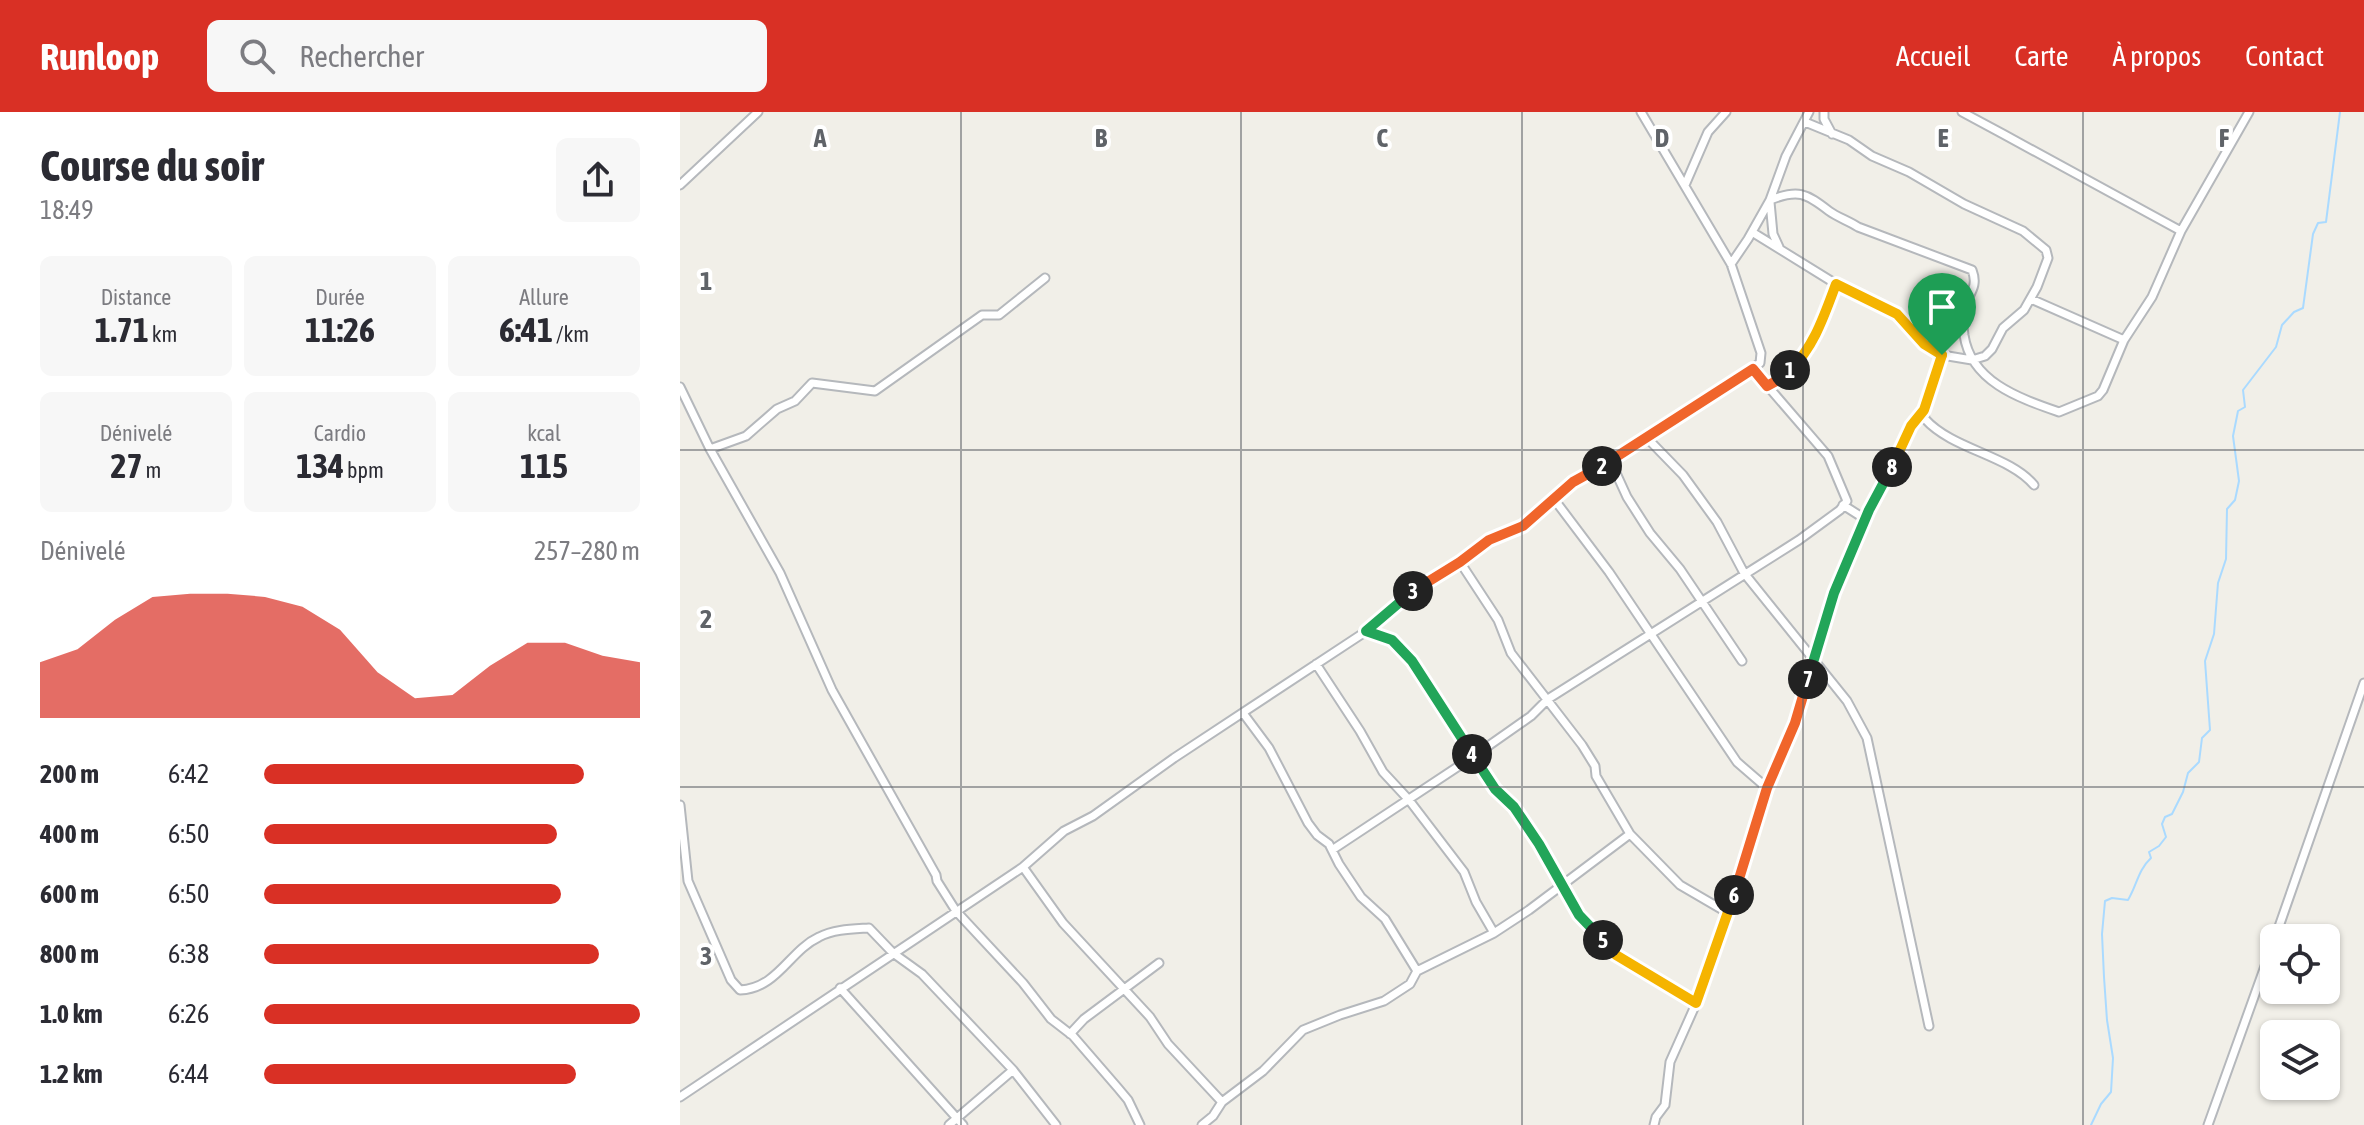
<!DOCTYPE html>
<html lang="fr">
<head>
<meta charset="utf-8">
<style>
	body { margin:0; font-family:"Asap Condensed",sans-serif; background:#f7f7f7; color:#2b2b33; height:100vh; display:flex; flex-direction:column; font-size:30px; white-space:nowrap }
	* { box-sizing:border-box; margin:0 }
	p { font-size:26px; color:#7c7c81 }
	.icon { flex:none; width:44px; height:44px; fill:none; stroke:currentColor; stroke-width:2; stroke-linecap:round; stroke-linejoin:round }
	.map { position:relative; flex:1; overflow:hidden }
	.details { display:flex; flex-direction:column; background:#fff; width:680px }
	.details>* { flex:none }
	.controls { position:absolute; left:1580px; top:812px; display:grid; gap:16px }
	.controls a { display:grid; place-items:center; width:80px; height:80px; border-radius:12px; background:#fff; box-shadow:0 2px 6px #0004; font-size:40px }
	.pin { position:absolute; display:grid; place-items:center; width:68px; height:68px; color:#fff; margin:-82px -34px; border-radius:50% 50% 50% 0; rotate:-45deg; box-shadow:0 0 8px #0007 }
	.pin .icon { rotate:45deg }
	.km { position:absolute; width:40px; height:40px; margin:-20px; border-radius:50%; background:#222; color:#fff; font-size:22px; line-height:40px; text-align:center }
	.round { display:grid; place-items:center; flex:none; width:84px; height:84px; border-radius:12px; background:#f7f7f7 }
	.summary { display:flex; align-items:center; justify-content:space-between; height:136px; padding:0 40px }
	h1 { font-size:44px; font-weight:700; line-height:60px }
	.figures { display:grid; grid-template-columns:repeat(3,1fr); gap:12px; height:136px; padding:8px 40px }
	.figures div { display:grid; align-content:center; border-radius:12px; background:#f7f7f7; text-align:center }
	.figures b { font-size:34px; font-weight:700 }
	.figures small { font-size:22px; font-weight:400 }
	.figures p { font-size:22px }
	.chart { height:224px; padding:16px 40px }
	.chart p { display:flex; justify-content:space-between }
	.chart svg { width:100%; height:144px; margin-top:8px; fill:#d93025; opacity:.7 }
	ul { padding:0 40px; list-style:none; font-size:26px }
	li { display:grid; grid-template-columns:128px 96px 1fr; align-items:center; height:60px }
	li i { height:20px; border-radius:10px; background:#d93025 }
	header { display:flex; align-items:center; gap:48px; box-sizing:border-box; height:112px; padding:0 40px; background:#d93025; color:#fff }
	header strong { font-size:38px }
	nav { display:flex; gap:44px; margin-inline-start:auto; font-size:28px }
	.search { width:560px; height:72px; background:#f7f7f7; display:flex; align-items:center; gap:20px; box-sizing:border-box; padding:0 28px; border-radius:12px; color:#7c7c81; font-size:30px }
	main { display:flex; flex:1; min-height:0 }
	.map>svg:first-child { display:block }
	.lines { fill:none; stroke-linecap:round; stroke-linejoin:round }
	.stream { stroke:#aadaff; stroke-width:2 }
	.minor-casing { stroke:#b5b8bc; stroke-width:11 }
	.minor { stroke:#fff; stroke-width:7 }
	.split-1-casing { stroke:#fff; stroke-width:16 }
	.split-2-casing { stroke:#fff; stroke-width:16 }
	.split-3-casing { stroke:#fff; stroke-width:16 }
	.split-4-casing { stroke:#fff; stroke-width:16 }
	.split-5-casing { stroke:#fff; stroke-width:16 }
	.split-6-casing { stroke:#fff; stroke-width:16 }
	.split-7-casing { stroke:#fff; stroke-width:16 }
	.split-8-casing { stroke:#fff; stroke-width:16 }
	.split-9-casing { stroke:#fff; stroke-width:16 }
	.split-1 { stroke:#f5b400; stroke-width:10 }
	.split-2 { stroke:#f0652b; stroke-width:10 }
	.split-3 { stroke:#f0652b; stroke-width:10 }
	.split-4 { stroke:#22a559; stroke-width:10 }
	.split-5 { stroke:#22a559; stroke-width:10 }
	.split-6 { stroke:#f5b400; stroke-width:10 }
	.split-7 { stroke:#f0652b; stroke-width:10 }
	.split-8 { stroke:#22a559; stroke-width:10 }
	.split-9 { stroke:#f5b400; stroke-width:10 }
	.grid { fill:none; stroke:#5f6368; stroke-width:2; stroke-opacity:0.55 }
	.grid-label { font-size:26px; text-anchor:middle; font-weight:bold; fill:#5f6368; stroke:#fff; stroke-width:8; stroke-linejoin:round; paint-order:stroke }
</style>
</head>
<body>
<header>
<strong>Runloop</strong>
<div class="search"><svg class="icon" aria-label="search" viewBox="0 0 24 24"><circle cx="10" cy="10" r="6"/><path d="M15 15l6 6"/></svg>Rechercher</div>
<nav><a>Accueil</a><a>Carte</a><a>À propos</a><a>Contact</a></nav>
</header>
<main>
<section class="details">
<div class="summary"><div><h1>Course du soir</h1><p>18:49</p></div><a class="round"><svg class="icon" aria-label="share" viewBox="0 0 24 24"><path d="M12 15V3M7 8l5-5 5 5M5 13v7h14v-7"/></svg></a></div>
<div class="figures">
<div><p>Distance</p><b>1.71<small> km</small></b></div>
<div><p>Durée</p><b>11:26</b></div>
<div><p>Allure</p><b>6:41<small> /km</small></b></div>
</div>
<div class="figures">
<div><p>Dénivelé</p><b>27<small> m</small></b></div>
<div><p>Cardio</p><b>134<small> bpm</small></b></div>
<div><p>kcal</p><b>115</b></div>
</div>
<div class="chart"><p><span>Dénivelé</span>257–280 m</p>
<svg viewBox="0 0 160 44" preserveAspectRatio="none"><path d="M0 44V27L10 23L20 14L30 7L40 6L50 6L60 7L70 10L80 17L90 30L100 38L110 37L120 28L130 21L140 21L150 25L160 27V44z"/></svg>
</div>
<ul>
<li><b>200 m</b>6:42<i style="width:85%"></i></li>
<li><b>400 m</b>6:50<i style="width:78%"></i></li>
<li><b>600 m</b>6:50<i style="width:79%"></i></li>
<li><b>800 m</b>6:38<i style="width:89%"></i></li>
<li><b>1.0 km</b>6:26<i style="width:100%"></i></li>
<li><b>1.2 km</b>6:44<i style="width:83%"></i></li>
</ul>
</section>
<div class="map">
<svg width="1684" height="1013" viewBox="0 0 1684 1013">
	<rect width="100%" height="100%" fill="#f1efe8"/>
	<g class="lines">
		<path class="stream" d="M 1411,1013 L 1421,992 L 1431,980 L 1433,946 L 1427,908 L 1424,865 L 1422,822 L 1425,789 L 1432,786 L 1448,788 C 1457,773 1458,758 1471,746 L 1469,740 L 1479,734 L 1486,725 L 1482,712 L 1485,705 L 1492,702 L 1503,680 L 1508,661 L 1519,650 L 1522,626 L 1530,618 L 1525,549 L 1534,522 L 1538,471 L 1546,447 L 1547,397 L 1555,388 L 1559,369 L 1553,324 L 1558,299 L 1565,295 L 1563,278 L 1596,235 L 1602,213 L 1614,200 L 1623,196 L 1633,122 L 1638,111 L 1646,110 L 1660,0"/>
		<defs>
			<path id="minor" d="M 1144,0 L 1144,7 L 1152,22
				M 1282,0 C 1355,39 1427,79 1501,119
				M 0,73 L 78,0
				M 1005,73 L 1028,20 L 1046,0
				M 1090,88 C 1118,77 1126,81 1149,99 C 1157,105 1169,109 1178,115 L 1292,158 C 1299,176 1288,182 1283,198 C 1282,205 1283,215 1284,223 C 1291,270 1339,286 1379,300 L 1418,284 L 1423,278 L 1444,228 L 1472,185 L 1501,119 L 1569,0
				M 1090,90 L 1093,122 L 1099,135
				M 1072,120 L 1156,172 L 1217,202 L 1244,232 L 1262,243 L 1292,248 L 1305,244 L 1312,237 L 1323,216 L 1344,198 L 1357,175 L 1368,146 L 1366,138 L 1343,119 L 1284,92 L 1229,60 L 1192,44 L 1169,28 L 1125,10
				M 1051,152 L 1068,127 L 1090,88 L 1106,44 L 1129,0
				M 1351,187 L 1444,228
				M 1262,243 L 1244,298 L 1245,307 C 1273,338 1329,343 1354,373
				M 1087,274 C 1127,254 1141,212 1156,172
				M 0,275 L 30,337 L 100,461 L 152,578 L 256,763 L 257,769 L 276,799 L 343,871 L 371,907 L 393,924 L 438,976 L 448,988 L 460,1013
				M 968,327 L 1003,363 L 1037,410 L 1064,461 L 1167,589 L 1187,626 L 1249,914
				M 30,337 L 66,324 L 97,297 L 115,289 L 132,271 L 195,279 L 302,203 L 319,203 L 365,166
				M 931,350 L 947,385 L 970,421 L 1000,457 L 1062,549
				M 874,387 L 929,460 L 1057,650 L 1087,676
				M 1163,393 L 1185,407
				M 780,450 L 818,508 L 831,541 L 902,633 L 915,654 L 916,664 L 950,722 L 1000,773 L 1048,801
				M 686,519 L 712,528 L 732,549 L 802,657 L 815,677 L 834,695 L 859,732 L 899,803 L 936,843 L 1016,891
				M 636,552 L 680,619 L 703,660 L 729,688 L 784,760 L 796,790 L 814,821
				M 563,601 L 589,636 L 628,711 L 637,723 L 649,732 L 659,752 L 681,785 L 705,807 L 737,859
				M 0,693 L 8,769 L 51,868 L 60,878 C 98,876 109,839 139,825 C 154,817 173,817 189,816 L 213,841 L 242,862 L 333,958 L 376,1013
				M 652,738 L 794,644 L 851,604 L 868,587 L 1119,428 L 1160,398 L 1167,389 L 1148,344 L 1073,257
				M 343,755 L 383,811 L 470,905 L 488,932 L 542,990
				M 1595,826 L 1684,571
				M 160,876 L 283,1013
				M 390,922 L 404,907 L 479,851
				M 0,985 L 343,755 L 384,719 L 413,704 L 494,646 L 682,522 L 731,480 L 780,450 L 809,428 L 843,414 L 893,370 L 968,327 L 1080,251 L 1081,241 L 1051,152 L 961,0
				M 269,1013 L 333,958
				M 522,1013 L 533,1004 L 542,990 L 583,959 L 623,918 L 660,903 L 704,889 L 730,872 L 737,859 L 814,821 L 849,798 L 950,722
				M 974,1013 L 976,1005 L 985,993 L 990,950 L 1023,876 L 1087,676 L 1115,611 L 1154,481 L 1189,398 L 1218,344 L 1223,328 L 1231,314 L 1244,298
				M 1528,1013 L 1594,829"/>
		</defs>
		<use href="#minor" class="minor-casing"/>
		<use href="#minor" class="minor"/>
	</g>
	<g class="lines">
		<defs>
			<path id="split-1" d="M 1110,258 C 1134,235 1144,204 1156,172 L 1217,202 L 1244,232 L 1262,243"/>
			<path id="split-2" d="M 922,354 L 1073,257 L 1087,274 L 1100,267 L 1110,258"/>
			<path id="split-3" d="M 733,479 L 780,450 L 809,428 L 843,414 L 893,370 L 922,354"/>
			<path id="split-4" d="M 733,479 L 686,519 L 712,528 L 732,549 L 792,642"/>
			<path id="split-5" d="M 792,642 L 815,677 L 834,695 L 859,732 L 899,803 L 923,828"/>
			<path id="split-6" d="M 923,828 L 936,843 L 1016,891 L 1054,783"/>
			<path id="split-7" d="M 1054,783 L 1087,676 L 1115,611 L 1128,567"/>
			<path id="split-8" d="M 1128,567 L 1154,481 L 1189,398 L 1212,355"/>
			<path id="split-9" d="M 1212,355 L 1231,314 L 1244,298 L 1262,243"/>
		</defs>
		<use href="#split-1" class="split-1-casing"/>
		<use href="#split-2" class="split-2-casing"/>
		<use href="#split-3" class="split-3-casing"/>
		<use href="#split-4" class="split-4-casing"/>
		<use href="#split-5" class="split-5-casing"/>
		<use href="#split-6" class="split-6-casing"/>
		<use href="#split-7" class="split-7-casing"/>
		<use href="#split-8" class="split-8-casing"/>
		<use href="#split-9" class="split-9-casing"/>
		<use href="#split-1" class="split-1"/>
		<use href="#split-2" class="split-2"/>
		<use href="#split-3" class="split-3"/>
		<use href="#split-4" class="split-4"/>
		<use href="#split-5" class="split-5"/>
		<use href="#split-6" class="split-6"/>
		<use href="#split-7" class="split-7"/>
		<use href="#split-8" class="split-8"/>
		<use href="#split-9" class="split-9"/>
	</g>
	<path class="grid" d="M 281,0 L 281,1013M 561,0 L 561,1013M 842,0 L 842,1013M 1123,0 L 1123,1013M 1403,0 L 1403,1013M 0,338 L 1684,338M 0,675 L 1684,675"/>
	<g class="grid-label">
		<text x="140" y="35">A</text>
		<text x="421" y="35">B</text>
		<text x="702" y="35">C</text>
		<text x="982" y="35">D</text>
		<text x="1263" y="35">E</text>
		<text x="1544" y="35">F</text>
		<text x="26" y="178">1</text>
		<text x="26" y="516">2</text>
		<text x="26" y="853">3</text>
	</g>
</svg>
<div class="controls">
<a><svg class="icon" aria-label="locate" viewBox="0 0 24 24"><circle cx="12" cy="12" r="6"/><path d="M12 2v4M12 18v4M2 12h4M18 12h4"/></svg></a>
<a><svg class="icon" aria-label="layers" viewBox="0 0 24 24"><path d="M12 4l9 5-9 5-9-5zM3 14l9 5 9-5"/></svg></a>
</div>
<div class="pin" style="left:1262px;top:243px;background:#1e9e55"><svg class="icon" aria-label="arrive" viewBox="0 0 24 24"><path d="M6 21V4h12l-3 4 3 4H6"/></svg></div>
<b class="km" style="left:1110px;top:258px">1</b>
<b class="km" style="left:922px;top:354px">2</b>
<b class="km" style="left:733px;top:479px">3</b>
<b class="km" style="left:792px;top:642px">4</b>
<b class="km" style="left:923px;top:828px">5</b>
<b class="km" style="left:1054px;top:783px">6</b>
<b class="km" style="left:1128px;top:567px">7</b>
<b class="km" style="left:1212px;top:355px">8</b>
</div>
</main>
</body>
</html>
